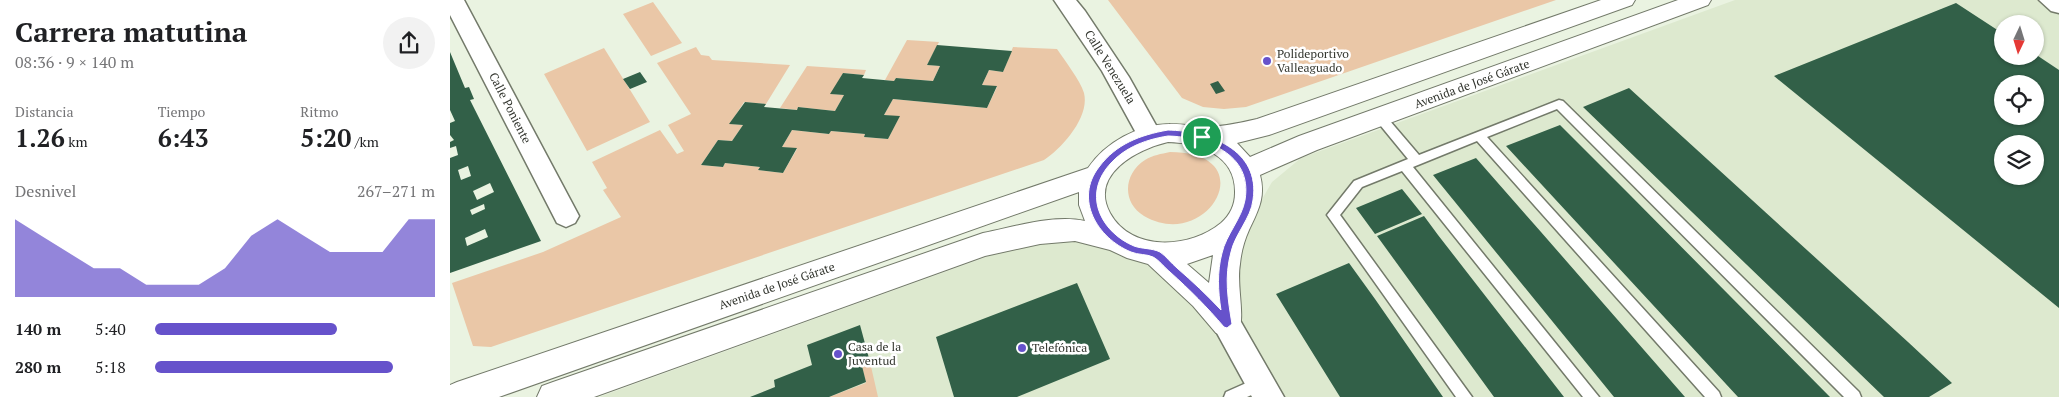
<!DOCTYPE html>
<html lang="es">
<head>
<meta charset="utf-8">
<style>
	body { margin:0; font-family:"PT Serif",serif; background:#f2f2f2; color:#202124; height:100vh; display:flex; flex-direction:column; font-size:19px; white-space:nowrap }
	* { box-sizing:border-box; margin:0 }
	p { font-size:16px; color:#757577 }
	.icon { flex:none; width:28px; height:28px; fill:none; stroke:currentColor; stroke-width:2; stroke-linecap:round; stroke-linejoin:round }
	.map { position:relative; flex:1; overflow:hidden }
	.drawer { display:flex; flex-direction:column; background:#fff; width:450px }
	.drawer>* { flex:none }
	.needle { width:32px; rotate:184deg }
	.fabs { position:absolute; left:1544px; top:15px; display:grid; gap:10px }
	.fabs a { display:grid; place-items:center; width:50px; height:50px; border-radius:50%; background:#fff; box-shadow:0 1px 4px #0004; font-size:25px }
	.pin { position:absolute; display:grid; place-items:center; width:42px; height:42px; color:#fff; margin:-21px; border:2px solid #fff; border-radius:50%; box-shadow:0 1px 5px #0007 }
	.round { display:grid; place-items:center; flex:none; width:52px; height:52px; border-radius:26px; background:#f2f2f2 }
	.overview { display:flex; align-items:center; justify-content:space-between; height:85px; padding:0 15px }
	h1 { font-size:28px; font-weight:800; line-height:38px }
	.stats { display:grid; grid-template-columns:repeat(3,1fr); gap:8px; height:85px; padding:5px 15px }
	.stats div { display:grid; align-content:center }
	.stats b { font-size:25px; font-weight:800 }
	.stats small { font-size:14px; font-weight:400 }
	.stats p { font-size:14px }
	.chart { height:140px; padding:10px 15px }
	.chart p { display:flex; justify-content:space-between }
	.chart svg { width:100%; height:90px; margin-top:5px; fill:#6652cb; opacity:.7 }
	ul { padding:0 15px; list-style:none; font-size:16px }
	li { display:grid; grid-template-columns:80px 60px 1fr; align-items:center; height:38px }
	li i { height:12px; border-radius:6px; background:#6652cb }
	main { display:flex; flex:1; min-height:0 }
	.map>svg:first-child { display:block }
	.built { fill:#dde9cf; fill-rule:evenodd }
	.green { fill:#eac7a7 }
	.building { fill:#326048; fill-rule:evenodd }
	.lines { fill:none; stroke-linecap:round; stroke-linejoin:round }
	.service-casing { stroke:#737a6a; stroke-width:3 }
	.minor-casing { stroke:#737a6a; stroke-width:3 }
	.secondary-casing { stroke:#737a6a; stroke-width:2 }
	.service { fill:#fff; fill-rule:evenodd }
	.minor { fill:#fff; fill-rule:evenodd }
	.secondary { fill:#fff; fill-rule:evenodd }
	.route { fill:#6652cb; stroke:#fff; fill-rule:evenodd }
	.poi-dot { fill:#6652cb; stroke:#fff; stroke-width:2 }
	.labels { text-anchor:middle; stroke-width:5; stroke-linejoin:round; paint-order:stroke }
	.poi-label { font-size:12px; fill:#33362f; stroke:#fff; text-anchor:start }
	.street-label { font-size:12px; fill:#33362f; stroke:#fff }
</style>
</head>
<body>
<main>
<section class="drawer">
<div class="overview"><div><h1>Carrera matutina</h1><p>08:36 · 9 × 140 m</p></div><a class="round"><svg class="icon" aria-label="share" viewBox="0 0 24 24"><path d="M12 15V3M7 8l5-5 5 5M5 13v7h14v-7"/></svg></a></div>
<div class="stats">
<div><p>Distancia</p><b>1.26<small> km</small></b></div>
<div><p>Tiempo</p><b>6:43</b></div>
<div><p>Ritmo</p><b>5:20<small> /km</small></b></div>
</div>
<div class="chart"><p><span>Desnivel</span>267–271 m</p>
<svg viewBox="0 0 160 44" preserveAspectRatio="none"><path d="M0 44V6L10 14L20 22L30 30L40 30L50 38L60 38L70 38L80 30L90 14L100 6L110 14L120 22L130 22L140 22L150 6L160 6V44z"/></svg>
</div>
<ul>
<li><b>140 m</b>5:40<i style="width:65%"></i></li>
<li><b>280 m</b>5:18<i style="width:85%"></i></li>
</ul>
</section>
<div class="map">
<svg width="1609" height="397" viewBox="0 0 1609 397">
	<rect width="100%" height="100%" fill="#eaf3e1"/>
	<path class="built" d="M 1285,0 L 1609,0 L 1609,397 L 149,397 L 539,256 L 577,245 L 619,239 L 654,246 L 693,262 L 736,294 L 781,278 L 804,213 L 822,182 L 851,158 ZM 1552,24 L 1585,24 L 1585,56 L 1552,56 ZM 1552,84 L 1585,84 L 1585,116 L 1552,116 ZM 1552,144 L 1585,144 L 1585,176 L 1552,176 Z"/>
	<path class="green" d="M 658,0 L 1106,0 L 796,107 L 774,109 L 753,107 L 732,98 Z
		M 203,2 L 232,43 L 201,56 L 173,14 Z
		M 457,40 L 489,42 L 477,65 L 490,66 L 483,81 L 446,78 L 444,81 L 435,80 Z
		M 246,47 L 251,55 L 259,56 L 262,60 L 340,65 L 316,104 L 294,102 L 280,124 L 293,125 L 282,141 L 268,140 L 251,165 L 273,167 L 275,163 L 310,167 L 308,170 L 333,173 L 347,149 L 332,147 L 342,130 L 379,134 L 381,131 L 415,134 L 414,137 L 438,139 L 449,117 L 434,115 L 443,99 L 537,108 L 547,87 L 532,85 L 539,70 L 553,72 L 563,47 L 607,49 C 615,61 630,80 634,93 C 640,117 612,148 594,160 L 41,347 L 23,346 L 2,283 L 93,252 L 171,217 L 153,190 L 157,188 L 142,162 L 210,130 L 227,154 L 234,151 L 218,125 L 241,114 L 207,63 Z
		M 154,48 L 200,122 L 137,151 L 94,74 Z
		M 357,66 L 416,70 L 414,75 L 393,73 L 381,94 L 394,95 L 385,111 L 348,107 L 347,110 L 330,108 Z
		M 720,152 C 815,152 758,253 694,216 C 672,203 673,174 695,160 C 703,155 711,154 720,152 Z
		M 420,362 L 428,397 L 379,397 L 416,383 L 412,366 Z"/>
	<path class="building" d="M 1506,3 L 1552,33 L 1552,56 L 1585,56 L 1585,54 L 1609,70 L 1609,308 L 1324,76 ZM 1552,84 L 1585,84 L 1585,116 L 1552,116 ZM 1552,144 L 1585,144 L 1585,176 L 1552,176 Z
		M 487,45 L 562,51 L 553,72 L 539,70 L 532,85 L 547,86 L 537,108 L 443,99 L 434,115 L 450,116 L 438,139 L 414,137 L 415,134 L 381,131 L 379,134 L 342,130 L 332,147 L 347,148 L 333,173 L 308,170 L 310,167 L 275,163 L 273,167 L 251,165 L 268,140 L 282,141 L 293,125 L 279,124 L 295,102 L 316,104 L 314,107 L 347,110 L 348,107 L 385,111 L 394,95 L 380,94 L 393,73 L 414,75 L 412,78 L 444,81 L 446,78 L 483,81 L 490,66 L 477,65 Z
		M 0,52 L 15,88 L 19,87 L 24,99 L 20,100 L 91,241 L 0,273 L 0,158 L 8,155 L 6,146 L 0,148 L 0,142 L 4,140 L 0,135 L 0,123 L 5,121 L 0,110 ZM 18,166 L 21,176 L 11,180 L 8,170 ZM 40,183 L 44,192 L 27,200 L 23,191 ZM 34,204 L 35,209 L 22,215 L 20,210 ZM 35,229 L 38,237 L 17,246 L 15,238 Z
		M 190,72 L 197,82 L 180,89 L 173,79 Z
		M 768,81 L 775,91 L 766,94 L 760,84 Z
		M 1179,88 L 1458,342 L 1502,383 L 1479,397 L 1434,397 L 1133,107 Z
		M 1110,125 L 1179,194 L 1380,397 L 1288,397 L 1056,146 Z
		M 1026,158 L 1091,232 L 1235,397 L 1164,397 L 983,175 Z
		M 952,189 L 972,214 L 925,234 L 906,208 Z
		M 974,216 L 988,235 L 1114,397 L 1044,397 L 927,236 Z
		M 899,263 L 925,299 L 993,397 L 890,397 L 826,294 Z
		M 627,283 L 660,359 L 567,397 L 504,397 L 486,337 Z
		M 410,325 L 420,362 L 412,366 L 416,382 L 379,397 L 300,397 L 325,387 L 324,380 L 362,365 L 357,345 Z"/>
	<g class="lines">
		<defs>
			<path id="service" d="M 1109,100 L 1113,101 L 1409,392 L 1411,397 L 1394,397 L 1107,109 L 1037,137 L 1269,392 L 1271,397 L 1255,397 L 1027,141 L 963,167 L 1149,397 L 1133,397 L 952,171 L 912,187 L 890,215 L 1022,397 L 1006,397 L 877,215 L 904,181 L 958,159 L 926,120 L 924,117 L 926,114 L 934,114 L 969,155 Z
				M 812,376 L 817,378 L 819,383 L 817,388 L 797,397 L 774,397 L 776,392 Z"/>
			<path id="minor" d="M 0,0 L 14,0 L 129,216 L 125,223 L 116,227 L 107,223 L 0,15 Z
				M 604,0 L 626,0 L 635,11 L 679,77 L 712,136 L 709,142 L 700,145 L 691,142 L 652,71 Z
				M 1589,0 L 1609,0 L 1609,13 L 1601,11 Z
				M 777,311 L 787,315 L 834,397 L 802,397 L 762,324 L 767,315 Z"/>
			<path id="secondary" d="M 1151,0 L 1185,0 L 1182,5 L 819,135 L 787,143 L 800,157 L 849,136 L 1228,0 L 1261,0 L 1258,5 L 867,150 L 810,175 C 816,197 808,211 799,230 C 794,241 791,253 790,264 C 786,286 796,317 788,333 L 777,337 L 766,333 L 743,306 L 698,264 L 677,258 L 660,250 L 625,241 L 590,244 L 535,256 L 144,397 L 87,397 L 92,386 L 103,382 L 533,233 C 565,227 603,214 635,221 L 629,205 L 629,192 L 49,397 L 0,397 L 0,385 L 7,382 L 638,168 C 656,142 687,125 719,124 C 731,123 742,127 754,127 C 771,127 790,123 807,119 ZM 718,142 C 750,143 786,155 785,193 C 785,205 780,215 771,223 C 741,248 682,253 660,213 C 639,174 688,149 718,142 ZM 763,255 L 759,283 L 737,264 Z"/>
		</defs>
		<use href="#service" class="service-casing"/>
		<use href="#minor" class="minor-casing"/>
		<use href="#secondary" class="secondary-casing"/>
		<use href="#service" class="service"/>
		<use href="#minor" class="minor"/>
		<use href="#secondary" class="secondary"/>
	</g>
	<path class="route" d="M 718,130 C 758,131 811,149 803,200 C 801,218 785,234 781,252 C 774,277 778,300 782,324 L 777,328 L 774,327 C 757,307 740,290 720,272 C 715,268 709,260 703,257 C 697,254 688,255 681,252 C 647,238 624,199 649,167 C 666,144 690,135 718,130 ZM 718,136 C 755,137 803,153 795,200 C 792,218 776,235 772,253 C 767,272 768,291 771,310 C 757,295 742,281 727,268 C 721,263 716,256 710,252 C 702,248 692,249 684,246 C 653,233 634,199 656,169 C 671,149 693,140 718,136 Z"/>
	<g class="poi-dot">
		<circle cx="817" cy="61" r="5"/>
		<circle cx="572" cy="348" r="5"/>
		<circle cx="388" cy="354" r="5"/>
	</g>
	<g class="labels">
		<g class="poi-label">
			<text x="827" y="58">Polideportivo<tspan x="827" dy="14">Valleaguado</tspan></text>
			<text x="398" y="351">Casa de la<tspan x="398" dy="14">Juventud</tspan></text>
			<text x="582" y="352">Telefónica</text>
		</g>
		<g class="street-label">
			<text transform="translate(660 67) rotate(58)" y="4">Calle Venezuela</text>
			<text transform="translate(1022 84) rotate(-20)" y="4">Avenida de José Gárate</text>
			<text transform="translate(60 108) rotate(63)" y="4">Calle Poniente</text>
			<text transform="translate(327 286) rotate(-19)" y="4">Avenida de José Gárate</text>
		</g>
	</g>
</svg>
<div class="fabs">
<a><svg class="needle" viewBox="-14 -14 28 28"><path d="M0-13l5 13h-10z" fill="#e53935"/><path d="M0 13l5-13h-10z" fill="#757577"/></svg></a>
<a><svg class="icon" aria-label="locate" viewBox="0 0 24 24"><circle cx="12" cy="12" r="6"/><path d="M12 2v4M12 18v4M2 12h4M18 12h4"/></svg></a>
<a><svg class="icon" aria-label="layers" viewBox="0 0 24 24"><path d="M12 4l9 5-9 5-9-5zM3 14l9 5 9-5"/></svg></a>
</div>
<div class="pin" style="left:752px;top:137px;background:#1e9e55"><svg class="icon" aria-label="arrive" viewBox="0 0 24 24"><path d="M6 21V4h12l-3 4 3 4H6"/></svg></div>
</div>
</main>
</body>
</html>
